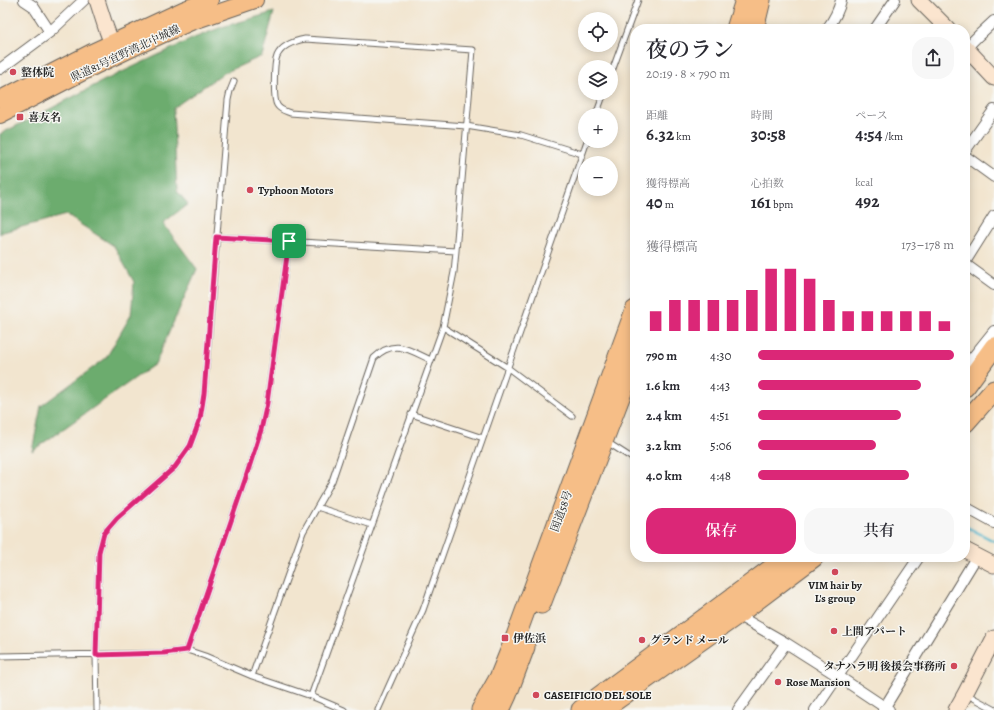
<!DOCTYPE html>
<html lang="ja">
<head>
<meta charset="utf-8">
<style>
	body { margin:0; font-family:Alegreya,"Noto Serif JP",serif; background:#f7f7f7; color:#2b2b33; height:100vh; display:flex; flex-direction:column; font-size:15px; white-space:nowrap }
	* { box-sizing:border-box; margin:0 }
	p { font-size:13px; color:#7c7c81 }
	.icon { flex:none; width:22px; height:22px; fill:none; stroke:currentColor; stroke-width:2; stroke-linecap:round; stroke-linejoin:round }
	.map { position:relative; flex:1; overflow:hidden }
	.side { position:absolute; left:630px; top:24px; width:340px; height:538px; display:flex; flex-direction:column; background:#fff; border-radius:16px; box-shadow:0 2px 10px #0003 }
	.side>* { flex:none }
	.buttons { position:absolute; left:578px; top:12px; display:grid; gap:8px }
	.buttons a { display:grid; place-items:center; width:40px; height:40px; border-radius:50%; background:#fff; box-shadow:0 2px 10px #0003; font-size:20px }
	.pin { position:absolute; display:grid; place-items:center; width:34px; height:34px; color:#fff; margin:-17px; border-radius:8px; box-shadow:0 2px 6px #0006 }
	.round { display:grid; place-items:center; flex:none; width:42px; height:42px; border-radius:16px; background:#f7f7f7 }
	.headline { display:flex; align-items:center; justify-content:space-between; height:68px; padding:0 16px }
	h1 { font-size:22px; font-weight:600; line-height:30px }
	.stats { display:grid; grid-template-columns:repeat(3,1fr); gap:6px; height:68px; padding:4px 16px }
	.stats div { display:grid; align-content:center }
	.stats b { font-size:17px; font-weight:600 }
	.stats small { font-size:11px; font-weight:400 }
	.stats p { font-size:11px }
	.chart { height:112px; padding:8px 16px }
	.chart p { display:flex; justify-content:space-between }
	.chart svg { width:100%; height:72px; margin-top:4px; stroke:#db2777; stroke-width:6 }
	.button { display:flex; gap:8px; margin-top:auto; padding:8px 16px }
	.button a { flex:1; height:46px; border-radius:16px; background:#db2777; color:#fff; font-size:16px; font-weight:600; line-height:46px; text-align:center }
	.button a+a { background:#f7f7f7; color:#2b2b33 }
	ul { padding:0 16px; list-style:none; font-size:13px }
	li { display:grid; grid-template-columns:64px 48px 1fr; align-items:center; height:30px }
	li i { height:10px; border-radius:5px; background:#db2777 }
	.map>svg:first-child { display:block }
	.forest { fill:#6cac6e; stroke:#446445 }
	.lines { fill:none; stroke-linecap:round; stroke-linejoin:round }
	.stream { stroke:#51b8cf; stroke-width:2.5 }
	.lane-casing { stroke:#67625b; stroke-width:7 }
	.street-casing { stroke:#67625b; stroke-width:12 }
	.secondary-casing { stroke:#67625b; stroke-width:17 }
	.primary-casing { stroke:#67625b; stroke-width:18 }
	.highway-casing { stroke:#67625b; stroke-width:21 }
	.lane { stroke:#fff; stroke-width:5 }
	.street { stroke:#fff; stroke-width:10 }
	.secondary { stroke:#fbe5cf; stroke-width:15 }
	.primary { stroke:#f6be87; stroke-width:16 }
	.highway { stroke:#f6be87; stroke-width:19 }
	.route-casing { stroke:#fff; stroke-width:8 }
	.route { stroke:#db2777; stroke-width:5 }
	.poi-dot { fill:#d1495b; stroke:#f6f6f2; stroke-width:1.5 }
	.labels { text-anchor:middle; stroke-width:3; stroke-linejoin:round; paint-order:stroke }
	.street-label { font-size:11px; fill:#1c1c1c; stroke:#f6f6f2 }
	.poi-label { font-size:11px; font-weight:bold; fill:#1c1c1c; stroke:#f6f6f2; text-anchor:start }
</style>
</head>
<body>
<div class="map">
<svg width="994" height="710" viewBox="0 0 994 710">
	<rect width="100%" height="100%" fill="#f6f6f2"/>
	<filter id="ink" filterUnits="userSpaceOnUse"><feTurbulence type="fractalNoise" baseFrequency=".025" numOctaves="2"/><feDisplacementMap in="SourceGraphic" scale="8" xChannelSelector="R" yChannelSelector="G"/><feConvolveMatrix kernelMatrix="1 2 1 2 8 2 1 2 1" color-interpolation-filters="sRGB"/></filter>
	<filter id="wash" filterUnits="userSpaceOnUse"><feTurbulence type="fractalNoise" baseFrequency=".012" numOctaves="4" result="noise"/><feDisplacementMap in="SourceGraphic" scale="16" xChannelSelector="R" yChannelSelector="G"/><feGaussianBlur stdDeviation="0.9" result="paint"/><feColorMatrix in="noise" values="0 0 0 0 0 0 0 0 0 0 0 0 0 0 0 0 0 1.4 0 .05"/><feComposite in="paint" operator="in"/></filter>
	<g filter="url(#wash)">
		<rect width="100%" height="100%" fill="#f2e5cf"/>
		<path class="forest" d="M 274,12 L 262,56 L 222,74 L 173,108 L 177,191 L 188,204 L 163,223 L 197,269 L 155,364 L 32,451 L 41,406 L 106,358 L 131,315 L 134,282 L 114,246 L 66,215 L 3,232 L 0,234 L 0,134 L 48,110 L 103,81 L 194,38 L 222,27 Z"/>
		<g class="lines">
			<path class="stream" d="M 965,526 L 994,541"/>
		</g>
	</g>
	<g filter="url(#ink)">
		<g class="lines">
			<defs>
				<path id="lane" d="M 611,74 L 638,0
					M 596,115 L 604,93
					M 216,237 L 456,251
					M 443,327 L 508,368 L 572,416
					M 411,414 L 483,438
					M 607,442 L 635,460
					M 317,507 L 372,525
					M 187,650 L 245,480 L 261,430 L 267,403 L 289,241
					M 0,656 L 164,653 L 187,650 L 205,656 L 252,676 L 311,696 L 344,710
					M 252,676 L 303,532 L 332,481 L 374,358 C 394,338 409,350 431,360
					M 966,694 L 994,709
					M 311,696 L 443,327 L 454,272 L 456,251 L 473,50 L 305,39 C 294,41 282,45 277,56 C 274,63 273,99 277,105 C 280,110 285,111 290,113 L 466,126 L 521,135 L 582,154
					M 97,710 L 96,655 L 99,552 L 104,533 L 117,518 L 175,467 L 190,446 L 200,419 L 204,394 L 228,100 L 230,91 L 234,81
					M 378,710 L 423,610 L 587,141"/>
				<path id="street" d="M 24,0 L 33,6 L 50,32
					M 827,29 C 833,21 839,10 841,0
					M 875,29 L 895,0
					M 966,48 L 979,35 L 994,21
					M 0,69 L 50,32 L 84,0
					M 965,151 L 994,110
					M 965,156 L 994,177
					M 965,262 L 994,216
					M 965,264 L 994,285
					M 965,367 L 994,331
					M 965,507 L 994,523
					M 737,615 L 786,643 L 838,676 L 889,710
					M 738,710 L 786,643
					M 815,710 L 919,557
					M 883,710 L 977,556"/>
				<path id="secondary" d="M 97,0 L 106,28 L 116,55
					M 919,0 L 948,29
					M 965,47 L 994,78
					M 965,550 L 994,565
					M 956,710 L 965,694 L 994,638"/>
				<path id="primary" d="M 0,99 L 90,53 L 185,9 L 210,0
					M 0,115 L 97,65 L 137,46 L 191,22 L 255,0"/>
				<path id="highway" d="M 736,29 L 745,0
					M 754,29 L 761,0
					M 965,387 L 994,347
					M 965,423 L 994,390
					M 541,604 L 635,358
					M 481,710 L 499,678 L 516,636 L 635,310
					M 500,710 L 507,695 L 525,647
					M 581,710 L 787,557
					M 602,710 L 737,615 L 814,557"/>
			</defs>
			<use href="#lane" class="lane-casing"/>
			<use href="#street" class="street-casing"/>
			<use href="#secondary" class="secondary-casing"/>
			<use href="#primary" class="primary-casing"/>
			<use href="#highway" class="highway-casing"/>
			<use href="#lane" class="lane"/>
			<use href="#street" class="street"/>
			<use href="#secondary" class="secondary"/>
			<use href="#primary" class="primary"/>
			<use href="#highway" class="highway"/>
		</g>
	</g>
	<g class="lines" filter="url(#ink)">
		<defs>
			<path id="route" d="M 216,237 L 289,241 L 267,403 L 261,430 L 245,480 L 187,650 L 164,653 L 96,655 L 99,552 L 104,533 L 117,518 L 175,467 L 190,446 L 200,419 L 204,394 Z"/>
		</defs>
		<use href="#route" class="route-casing"/>
		<use href="#route" class="route"/>
	</g>
	<g class="poi-dot">
		<circle cx="13" cy="72" r="4"/>
		<rect x="16" y="113" width="8" height="8" rx="2"/>
		<circle cx="250" cy="190" r="4"/>
		<circle cx="835" cy="572" r="4"/>
		<circle cx="834" cy="631" r="4"/>
		<rect x="501" y="634" width="8" height="8" rx="2"/>
		<circle cx="642" cy="640" r="4"/>
		<circle cx="954" cy="666" r="4"/>
		<circle cx="778" cy="682" r="4"/>
		<circle cx="536" cy="695" r="4"/>
	</g>
	<g class="labels">
		<g class="street-label">
			<text transform="translate(125 53) rotate(-25)" y="4">県道81号宜野湾北中城線</text>
			<text transform="translate(561 511) rotate(-70)" y="4">国道58号</text>
		</g>
		<g class="poi-label">
			<text x="21" y="76">整体院</text>
			<text x="28" y="121">喜友名</text>
			<text x="258" y="194">Typhoon Motors</text>
			<text x="835" y="589" text-anchor="middle">VIM hair by<tspan x="835" dy="13">L's group</tspan></text>
			<text x="842" y="635">上間アパート</text>
			<text x="513" y="642">伊佐浜</text>
			<text x="650" y="644">グランド メール</text>
			<text x="946" y="670" text-anchor="end">タナハラ明 後援会事務所</text>
			<text x="786" y="686">Rose Mansion</text>
			<text x="544" y="699">CASEIFICIO DEL SOLE</text>
		</g>
	</g>
</svg>
<div class="buttons">
<a><svg class="icon" aria-label="locate" viewBox="0 0 24 24"><circle cx="12" cy="12" r="6"/><path d="M12 2v4M12 18v4M2 12h4M18 12h4"/></svg></a>
<a><svg class="icon" aria-label="layers" viewBox="0 0 24 24"><path d="M12 4l9 5-9 5-9-5zM3 14l9 5 9-5"/></svg></a>
<a>+</a>
<a>−</a>
</div>
<div class="pin" style="left:289px;top:241px;background:#1e9e55"><svg class="icon" aria-label="arrive" viewBox="0 0 24 24"><path d="M6 21V4h12l-3 4 3 4H6"/></svg></div>
<section class="side">
<div class="headline"><div><h1>夜のラン</h1><p>20:19 · 8 × 790 m</p></div><a class="round"><svg class="icon" aria-label="share" viewBox="0 0 24 24"><path d="M12 15V3M7 8l5-5 5 5M5 13v7h14v-7"/></svg></a></div>
<div class="stats">
<div><p>距離</p><b>6.32<small> km</small></b></div>
<div><p>時間</p><b>30:58</b></div>
<div><p>ペース</p><b>4:54<small> /km</small></b></div>
</div>
<div class="stats">
<div><p>獲得標高</p><b>40<small> m</small></b></div>
<div><p>心拍数</p><b>161<small> bpm</small></b></div>
<div><p>kcal</p><b>492</b></div>
</div>
<div class="chart"><p><span>獲得標高</span>173–178 m</p>
<svg viewBox="0 0 160 44" preserveAspectRatio="none"><path d="M5 44V32M15 44V25M25 44V25M35 44V25M45 44V25M55 44V19M65 44V6M75 44V6M85 44V12M95 44V25M105 44V32M115 44V32M125 44V32M135 44V32M145 44V32M155 44V38"/></svg>
</div>
<ul>
<li><b>790 m</b>4:30<i style="width:100%"></i></li>
<li><b>1.6 km</b>4:43<i style="width:83%"></i></li>
<li><b>2.4 km</b>4:51<i style="width:73%"></i></li>
<li><b>3.2 km</b>5:06<i style="width:60%"></i></li>
<li><b>4.0 km</b>4:48<i style="width:77%"></i></li>
</ul>
<div class="button"><a>保存</a><a>共有</a></div>
</section>
</div>
</body>
</html>
